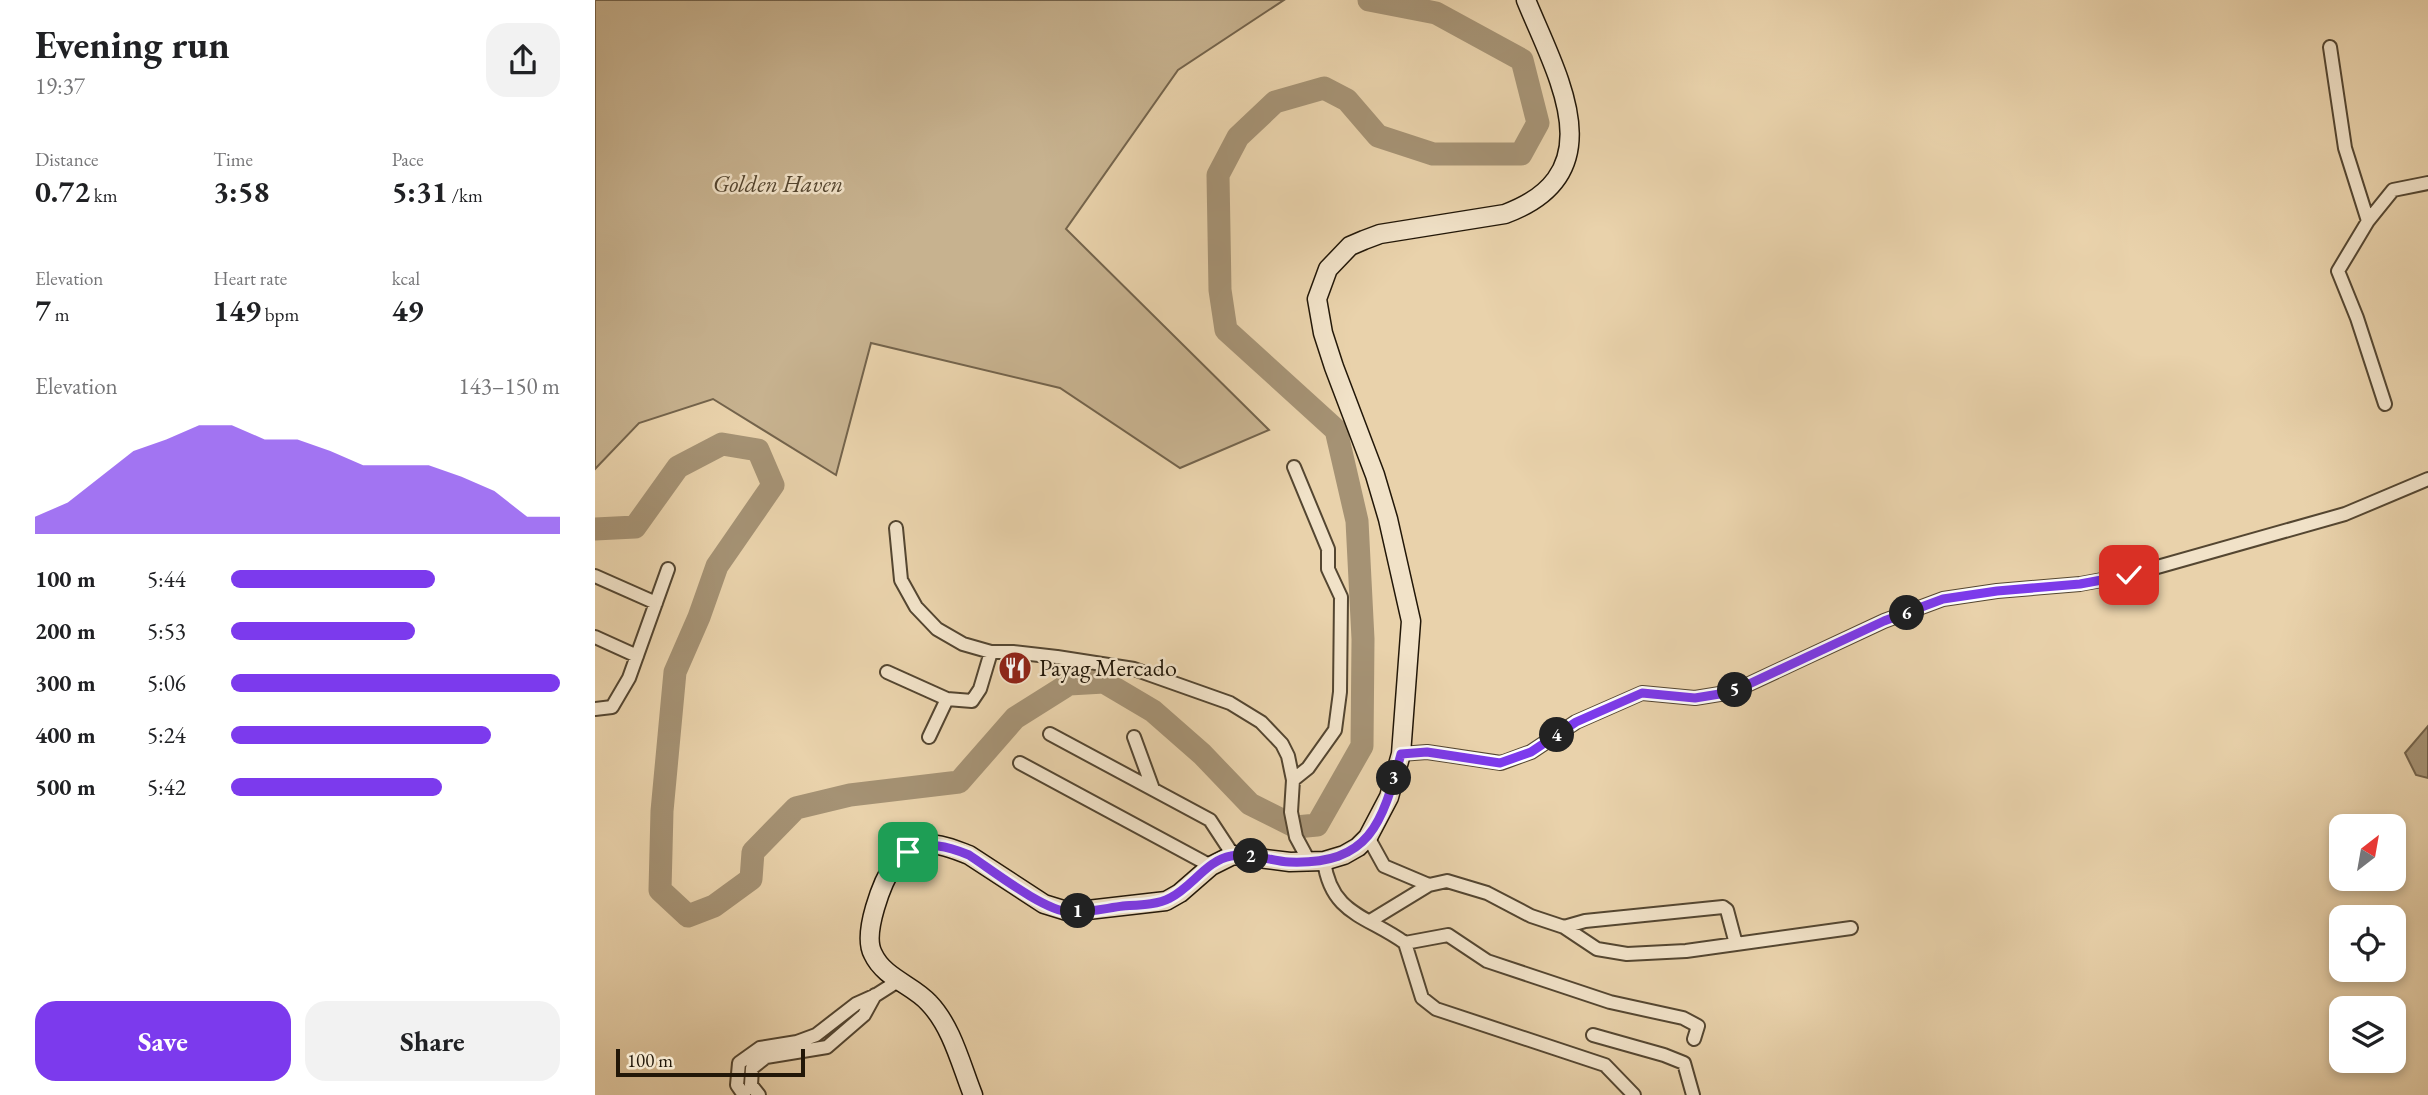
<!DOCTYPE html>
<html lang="en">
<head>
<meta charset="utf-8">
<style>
	body { margin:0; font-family:"EB Garamond",serif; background:#f2f2f2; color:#202124; height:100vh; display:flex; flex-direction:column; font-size:26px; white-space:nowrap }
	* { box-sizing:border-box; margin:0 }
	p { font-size:23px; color:#757577 }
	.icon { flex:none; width:38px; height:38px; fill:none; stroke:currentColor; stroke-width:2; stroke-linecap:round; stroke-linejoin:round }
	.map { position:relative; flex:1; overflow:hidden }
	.sheet { display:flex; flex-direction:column; background:#fff; width:595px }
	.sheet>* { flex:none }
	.needle { width:46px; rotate:31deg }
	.tools { position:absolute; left:1734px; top:814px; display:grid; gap:14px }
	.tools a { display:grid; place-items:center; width:77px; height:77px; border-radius:14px; background:#fff; box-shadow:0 4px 10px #0003; font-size:35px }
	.scale { position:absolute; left:21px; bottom:18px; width:189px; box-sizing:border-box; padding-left:7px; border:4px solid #221708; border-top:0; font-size:19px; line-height:24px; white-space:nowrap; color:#221708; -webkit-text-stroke:5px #f1e2c8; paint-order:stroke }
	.pin { position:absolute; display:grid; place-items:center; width:60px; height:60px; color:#fff; margin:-30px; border-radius:14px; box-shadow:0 4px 10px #0006 }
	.km { position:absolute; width:35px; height:35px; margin:-18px; border-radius:50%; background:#222; color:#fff; font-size:19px; line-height:35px; text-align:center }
	.round { display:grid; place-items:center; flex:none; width:74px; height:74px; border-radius:21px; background:#f2f2f2 }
	.head { display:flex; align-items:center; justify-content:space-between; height:119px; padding:0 35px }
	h1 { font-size:38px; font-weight:700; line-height:52px }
	.stats { display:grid; grid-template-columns:repeat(3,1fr); gap:10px; height:119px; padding:7px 35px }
	.stats div { display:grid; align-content:center }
	.stats b { font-size:30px; font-weight:700 }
	.stats small { font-size:19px; font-weight:400 }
	.stats p { font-size:19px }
	.chart { height:196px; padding:14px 35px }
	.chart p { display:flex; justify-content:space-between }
	.chart svg { width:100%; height:126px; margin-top:7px; fill:#7c3aed; opacity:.7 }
	.primary-button { display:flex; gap:14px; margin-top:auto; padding:14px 35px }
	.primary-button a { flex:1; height:80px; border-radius:21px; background:#7c3aed; color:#fff; font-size:28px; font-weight:700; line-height:80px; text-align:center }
	.primary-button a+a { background:#f2f2f2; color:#202124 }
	ul { padding:0 35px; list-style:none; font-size:23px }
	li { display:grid; grid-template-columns:112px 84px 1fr; align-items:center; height:52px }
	li i { height:18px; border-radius:9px; background:#7c3aed }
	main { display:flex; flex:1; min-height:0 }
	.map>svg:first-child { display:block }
	.green { fill:#c7b28f; stroke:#74644c; stroke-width:2 }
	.water { fill:#a59274; stroke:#716149; stroke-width:2 }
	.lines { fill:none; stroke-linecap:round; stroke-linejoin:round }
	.river { stroke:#a59274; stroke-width:23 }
	.minor-casing { stroke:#544631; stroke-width:16 }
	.secondary-casing { stroke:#221708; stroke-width:21 }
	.minor { stroke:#f1e2c8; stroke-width:12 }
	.secondary { stroke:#f1e2c8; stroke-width:18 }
	.route-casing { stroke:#fff; stroke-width:14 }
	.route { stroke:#7c3aed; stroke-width:9 }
	.labels { text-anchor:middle; stroke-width:5; stroke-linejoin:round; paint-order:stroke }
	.park-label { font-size:24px; font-style:italic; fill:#544630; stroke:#f1e2c8 }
	.poi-label { font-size:24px; fill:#221708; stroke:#f1e2c8; text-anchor:start }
</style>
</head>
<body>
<main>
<section class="sheet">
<div class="head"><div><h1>Evening run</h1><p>19:37</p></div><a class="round"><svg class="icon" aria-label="share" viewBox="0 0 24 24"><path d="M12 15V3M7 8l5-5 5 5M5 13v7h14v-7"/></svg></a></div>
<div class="stats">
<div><p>Distance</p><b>0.72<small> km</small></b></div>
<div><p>Time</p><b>3:58</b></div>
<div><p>Pace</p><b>5:31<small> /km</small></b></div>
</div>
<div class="stats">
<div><p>Elevation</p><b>7<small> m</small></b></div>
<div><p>Heart rate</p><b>149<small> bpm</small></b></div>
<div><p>kcal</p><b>49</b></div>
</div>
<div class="chart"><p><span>Elevation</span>143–150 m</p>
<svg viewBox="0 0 160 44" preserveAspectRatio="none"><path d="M0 44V38L10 33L20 24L30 15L40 11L50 6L60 6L70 11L80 11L90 15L100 20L110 20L120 20L130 24L140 29L150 38L160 38V44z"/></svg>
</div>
<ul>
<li><b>100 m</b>5:44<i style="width:62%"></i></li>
<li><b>200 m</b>5:53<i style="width:56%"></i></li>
<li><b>300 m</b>5:06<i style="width:100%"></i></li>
<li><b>400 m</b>5:24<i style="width:79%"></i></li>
<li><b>500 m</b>5:42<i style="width:64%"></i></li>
</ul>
<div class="primary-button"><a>Save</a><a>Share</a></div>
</section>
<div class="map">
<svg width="1833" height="1095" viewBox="0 0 1833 1095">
	<rect width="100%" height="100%" fill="#e9d2ab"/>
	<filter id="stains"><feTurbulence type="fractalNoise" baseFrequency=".00286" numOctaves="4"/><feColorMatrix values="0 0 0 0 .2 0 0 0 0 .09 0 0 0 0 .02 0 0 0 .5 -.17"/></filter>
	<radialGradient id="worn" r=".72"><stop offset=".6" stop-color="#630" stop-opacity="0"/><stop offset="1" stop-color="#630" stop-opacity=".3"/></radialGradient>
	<path class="green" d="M 0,0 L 689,0 L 583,70 L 471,229 L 674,430 L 585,468 L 465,388 L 276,343 L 241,475 L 118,399 L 44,423 L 0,469 Z"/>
	<path class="water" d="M 1833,726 L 1833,778 L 1821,775 L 1810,753 Z"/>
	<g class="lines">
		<path class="river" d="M 0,529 L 40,527 L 83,467 L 127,444 L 163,450 L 178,485 L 122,566 L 104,617 L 80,672 L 67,811 L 65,890 L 93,916 L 119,906 L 156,879 L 158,852 L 201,808 L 255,795 L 364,782 L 420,718 L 474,684 L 509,682 L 558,711 L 607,754 L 655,804 L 701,827 L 722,825 L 767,746 L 768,639 L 762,521 L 741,430 L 631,330 L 625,290 L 623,175 L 643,137 L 680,102 L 729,88 L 752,100 L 783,136 L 838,154 L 926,154 L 943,123 L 927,60 L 841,13 L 774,0"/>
		<defs>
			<path id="minor" d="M 1735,47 L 1750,148 L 1773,221
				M 1790,404 L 1762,318 L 1743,271 L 1773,221 L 1798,190 L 1833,183
				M 301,528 L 306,580 L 321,607 L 342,629 L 368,644 L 396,652 L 418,652 L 462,657 L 539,669 L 635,703 L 666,722 L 687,744 L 693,756 L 698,780 L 696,812 L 701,837 L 714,861
				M 0,576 L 61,603
				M 0,637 L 42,656
				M 292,672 L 352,699 L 377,701 L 385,689 L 396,652
				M 0,709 L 17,707 L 34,678 L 73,569
				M 455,734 L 615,820 L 638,855
				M 334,737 L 352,699
				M 539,737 L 558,789
				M 806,754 L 832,752 L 906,763 L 936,752 L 981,722 L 1047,693 L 1100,698 L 1137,692 L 1289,621 L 1348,599 L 1402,591 L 1485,584 L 1534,575 L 1750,514 L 1833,479
				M 425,763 L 616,866
				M 698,780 L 713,768 L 740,730 L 745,692 L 746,597 L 733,569 L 733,549 L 699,467
				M 773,837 L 789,866 L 834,885
				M 729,861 C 736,915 773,916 810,943 L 827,998 L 841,1009 L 1010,1065 L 1039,1095
				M 775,921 L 834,885 L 852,881 L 892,893 L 936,916 L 969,927 L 1002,949 L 1032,954 L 1091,951 L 1256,928
				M 969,927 L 990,921 L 1128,907 L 1132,910 L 1141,944
				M 810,943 L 853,935 L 892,961 L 1015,1002 L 1088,1018 L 1103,1026 L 1099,1039
				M 998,1035 L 1069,1055 L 1089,1063 L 1098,1095
				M 149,1095 L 142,1085 L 144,1063 L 165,1048 L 202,1042 L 221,1035 L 261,1004 L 281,995 L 303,981
				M 164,1095 L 156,1085 L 157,1068 L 171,1057 L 232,1047 L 269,1015 L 280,995"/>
			<path id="secondary" d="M 378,1095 C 366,1065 357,1027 334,1003 C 318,985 289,978 278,954 C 267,934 287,881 300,863 C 305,856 314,850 322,847 C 339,840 358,849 374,855 L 449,904 L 475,912 L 571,901 L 585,893 L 616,866 L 638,855 L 695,862 L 729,861 L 749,855 L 763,847 L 773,837 L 794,797 L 806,754 L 816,621 L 793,519 L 780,475 L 739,367 L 728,333 L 722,299 L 733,269 L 755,246 L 769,240 L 785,234 L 910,214 C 1021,173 962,76 931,0"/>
		</defs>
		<use href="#minor" class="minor-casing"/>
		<use href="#secondary" class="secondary-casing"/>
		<use href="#minor" class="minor"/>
		<use href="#secondary" class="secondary"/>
	</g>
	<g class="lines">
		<defs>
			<path id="route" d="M 313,852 C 334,841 352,846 374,855 C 397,870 449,911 475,912 C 492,913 512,908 528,906 C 543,905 562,905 575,898 C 597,887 612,860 636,856 C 655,852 675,861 694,862 C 776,865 787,823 806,754 L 832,752 L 905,763 L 936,752 L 981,722 L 1047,693 L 1100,698 L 1137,692 L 1289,621 L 1348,599 L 1402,591 L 1485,584 L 1534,575"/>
		</defs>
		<use href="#route" class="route-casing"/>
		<use href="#route" class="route"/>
	</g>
	<defs>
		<symbol id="restaurant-disc" viewBox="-11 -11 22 22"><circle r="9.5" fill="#8f2418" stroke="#f1e2c8"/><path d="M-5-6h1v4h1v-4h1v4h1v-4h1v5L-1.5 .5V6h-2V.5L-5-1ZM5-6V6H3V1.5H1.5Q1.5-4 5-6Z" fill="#fff"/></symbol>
	</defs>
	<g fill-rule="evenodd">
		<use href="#restaurant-disc" x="401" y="649" width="38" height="38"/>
	</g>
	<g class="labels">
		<g class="park-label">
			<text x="183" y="192">Golden Haven</text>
		</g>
		<g class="poi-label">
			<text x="444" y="676">Payag Mercado</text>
		</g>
	</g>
	<rect width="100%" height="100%" filter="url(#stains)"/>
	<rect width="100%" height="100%" fill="url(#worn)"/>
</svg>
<div class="tools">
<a><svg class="needle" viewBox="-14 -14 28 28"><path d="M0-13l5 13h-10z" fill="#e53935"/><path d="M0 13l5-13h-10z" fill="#757577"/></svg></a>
<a><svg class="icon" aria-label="locate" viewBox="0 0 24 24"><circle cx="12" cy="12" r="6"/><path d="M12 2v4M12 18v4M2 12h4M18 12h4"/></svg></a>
<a><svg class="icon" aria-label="layers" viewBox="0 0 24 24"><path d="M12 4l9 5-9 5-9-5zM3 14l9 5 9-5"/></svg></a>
</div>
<div class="scale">100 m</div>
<div class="pin" style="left:313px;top:852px;background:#1e9e55"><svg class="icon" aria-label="arrive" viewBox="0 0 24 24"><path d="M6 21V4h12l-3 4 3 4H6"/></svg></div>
<div class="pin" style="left:1534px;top:575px;background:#d93025"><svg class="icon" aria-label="check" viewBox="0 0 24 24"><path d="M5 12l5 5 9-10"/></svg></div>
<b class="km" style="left:483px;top:911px">1</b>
<b class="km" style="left:656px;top:856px">2</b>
<b class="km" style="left:799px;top:778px">3</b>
<b class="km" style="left:962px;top:735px">4</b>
<b class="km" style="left:1140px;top:690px">5</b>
<b class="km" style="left:1312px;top:613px">6</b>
</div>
</main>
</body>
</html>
